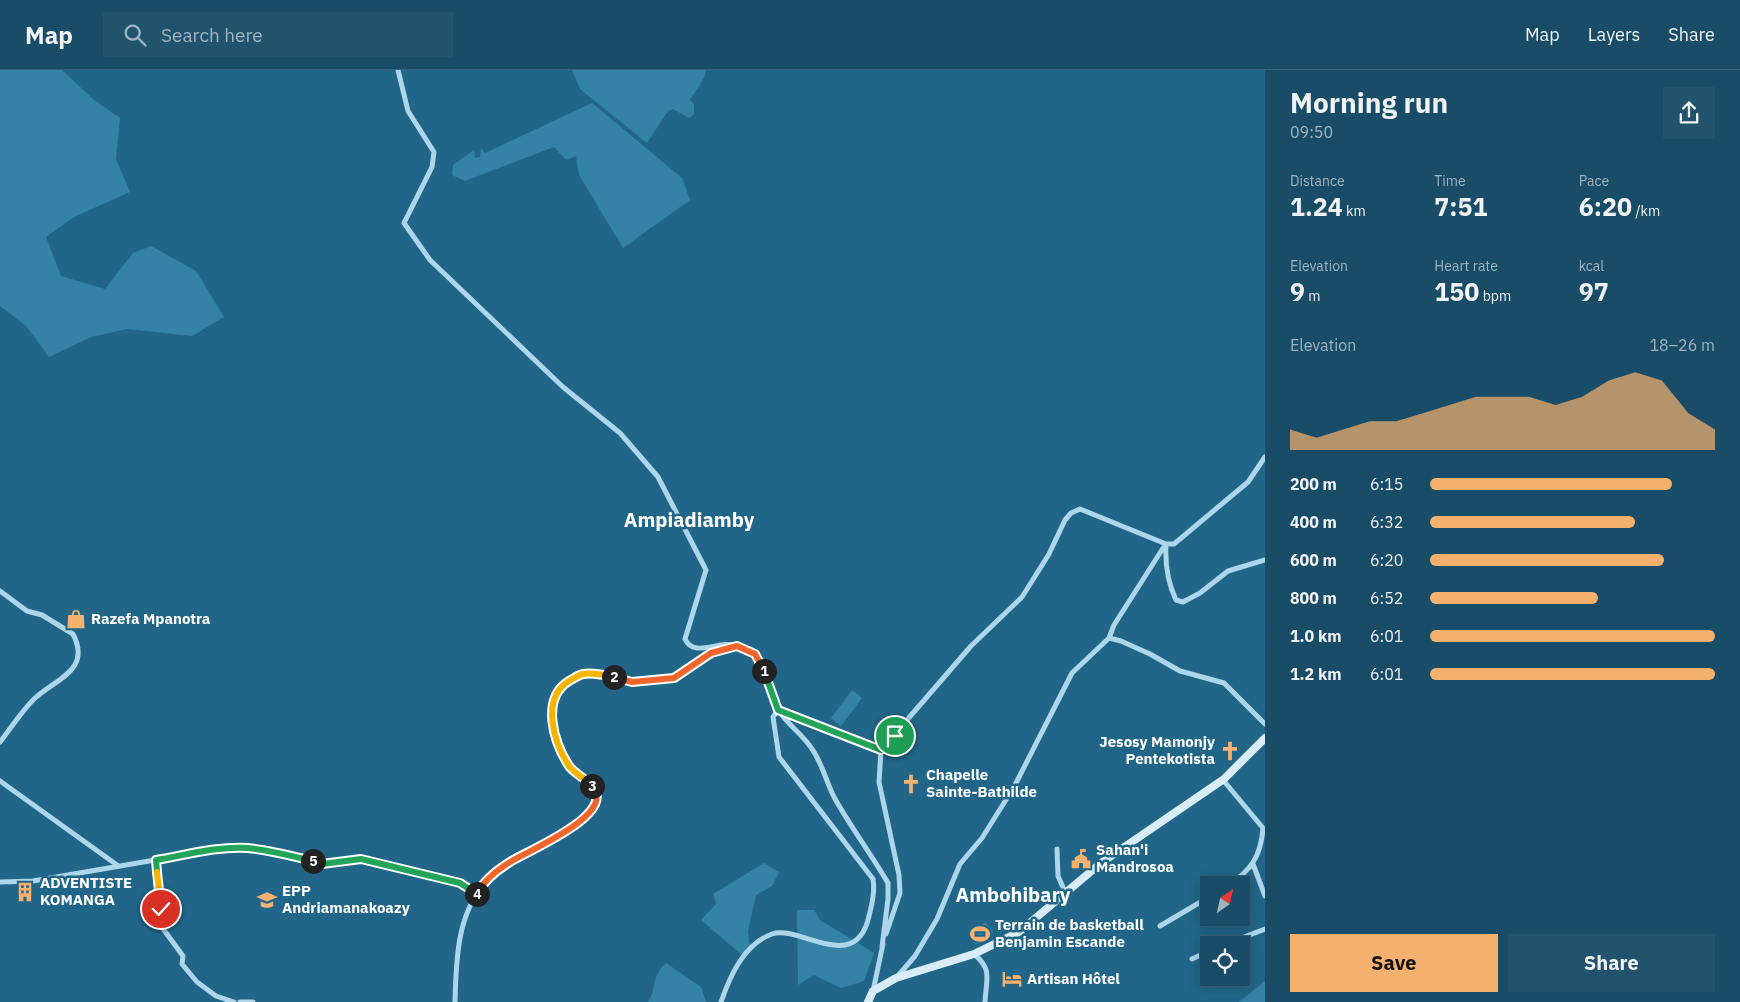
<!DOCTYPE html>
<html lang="en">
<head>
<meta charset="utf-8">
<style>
	body { margin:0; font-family:"IBM Plex Sans",sans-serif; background:#22536d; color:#f1f3f6; height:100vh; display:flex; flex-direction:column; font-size:19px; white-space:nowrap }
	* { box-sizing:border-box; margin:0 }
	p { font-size:16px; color:#9fb4c0 }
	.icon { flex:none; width:28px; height:28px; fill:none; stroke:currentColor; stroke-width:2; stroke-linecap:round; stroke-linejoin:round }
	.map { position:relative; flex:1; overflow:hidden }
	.side { display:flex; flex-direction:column; background:#194c67; width:475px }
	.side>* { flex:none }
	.needle { width:32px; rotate:34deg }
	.tools { position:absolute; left:1200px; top:806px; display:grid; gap:10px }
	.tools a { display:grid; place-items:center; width:50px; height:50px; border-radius:0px; background:#194c67; box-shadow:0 2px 12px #0003,0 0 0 1px #37637b; font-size:25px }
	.pin { position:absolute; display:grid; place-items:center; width:42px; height:42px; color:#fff; margin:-21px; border:2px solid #fff; border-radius:50%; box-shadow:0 1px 5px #0007 }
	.km { position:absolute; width:25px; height:25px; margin:-12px; border-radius:50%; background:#222; color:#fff; font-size:14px; line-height:25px; text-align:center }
	.round { display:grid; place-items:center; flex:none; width:52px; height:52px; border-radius:0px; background:#22536d }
	.overview { display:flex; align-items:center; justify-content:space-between; height:85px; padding:0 25px }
	h1 { font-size:28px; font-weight:700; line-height:38px }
	.metrics { display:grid; grid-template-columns:repeat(3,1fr); gap:8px; height:85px; padding:5px 25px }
	.metrics div { display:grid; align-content:center }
	.metrics b { font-size:25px; font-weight:700 }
	.metrics small { font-size:14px; font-weight:400 }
	.metrics p { font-size:14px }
	.chart { height:140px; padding:10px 25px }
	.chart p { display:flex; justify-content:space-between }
	.chart svg { width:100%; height:90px; margin-top:5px; fill:#f7b16e; opacity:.7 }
	.button { display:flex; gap:10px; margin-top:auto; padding:10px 25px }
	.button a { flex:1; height:58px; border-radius:0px; background:#f7b16e; color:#111; font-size:20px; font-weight:700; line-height:58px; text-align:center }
	.button a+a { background:#22536d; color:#f1f3f6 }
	ul { padding:0 25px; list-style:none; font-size:16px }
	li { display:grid; grid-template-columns:80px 60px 1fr; align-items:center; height:38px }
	li i { height:12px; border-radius:6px; background:#f7b16e }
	header { display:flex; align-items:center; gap:30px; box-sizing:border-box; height:70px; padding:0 25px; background:#194c67; border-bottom:1px solid #37637b }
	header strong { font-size:24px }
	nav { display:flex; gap:28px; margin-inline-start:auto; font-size:18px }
	.search { width:350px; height:45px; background:#22536d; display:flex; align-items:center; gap:12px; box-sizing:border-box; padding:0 18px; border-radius:0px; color:#9fb4c0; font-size:19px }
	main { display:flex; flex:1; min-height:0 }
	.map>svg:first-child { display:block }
	.green { fill:#3582a7 }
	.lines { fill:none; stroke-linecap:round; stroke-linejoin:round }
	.street { stroke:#add6eb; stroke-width:5 }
	.secondary { stroke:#d8edf8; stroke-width:8 }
	.split-1-casing { stroke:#fff; stroke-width:10 }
	.split-2-casing { stroke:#fff; stroke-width:10 }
	.split-3-casing { stroke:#fff; stroke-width:10 }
	.split-4-casing { stroke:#fff; stroke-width:10 }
	.split-5-casing { stroke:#fff; stroke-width:10 }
	.split-6-casing { stroke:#fff; stroke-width:10 }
	.split-7-casing { stroke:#fff; stroke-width:10 }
	.split-1 { stroke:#22a559; stroke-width:6 }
	.split-2 { stroke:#f0652b; stroke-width:6 }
	.split-3 { stroke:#f5b400; stroke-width:6 }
	.split-4 { stroke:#f0652b; stroke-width:6 }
	.split-5 { stroke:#22a559; stroke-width:6 }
	.split-6 { stroke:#22a559; stroke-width:6 }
	.split-7 { stroke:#f5b400; stroke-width:6 }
	.labels { text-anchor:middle; stroke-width:5; stroke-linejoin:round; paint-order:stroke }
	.poi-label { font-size:15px; font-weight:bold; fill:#fff; stroke:#216689; text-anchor:start }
	.district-label { font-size:20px; font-weight:bold; fill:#fff; stroke:#216689 }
</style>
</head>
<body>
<header>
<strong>Map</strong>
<div class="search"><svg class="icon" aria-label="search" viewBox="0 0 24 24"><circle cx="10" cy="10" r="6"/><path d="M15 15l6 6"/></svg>Search here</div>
<nav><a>Map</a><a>Layers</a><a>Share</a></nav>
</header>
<main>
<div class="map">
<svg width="1265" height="932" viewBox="0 0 1265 932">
	<rect width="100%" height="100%" fill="#216689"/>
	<path class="green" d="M 0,0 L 62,0 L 94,30 L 120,48 L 116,89 L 130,122 L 74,147 L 46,167 L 61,206 L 105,219 L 133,183 L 151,176 L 196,201 L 224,247 L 192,266 L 127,259 L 91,267 L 49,287 L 26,256 L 0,236 Z
		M 572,0 L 706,0 L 704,8 L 690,30 L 694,34 L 694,44 L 689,48 L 673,39 L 668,41 L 647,73 L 580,19 Z
		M 592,33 L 682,108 L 690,130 L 623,178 L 579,105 L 576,86 L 566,90 L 554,77 L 465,111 L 452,105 L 453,95 L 474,80 L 475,88 L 480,87 L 481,78 L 485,83 Z
		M 852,620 L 862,628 L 841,656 L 831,648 Z
		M 764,793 L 779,802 L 772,816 L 756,825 L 748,861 L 750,877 L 742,885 L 701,850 L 716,834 L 713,824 Z
		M 797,840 L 814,840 L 820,850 L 874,883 L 864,911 L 841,918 L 814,905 L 798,915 Z
		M 985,852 L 993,861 L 976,875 L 968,866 Z
		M 666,893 L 701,917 L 706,932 L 648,932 C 658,916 650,908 666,893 Z
		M 1265,911 L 1265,932 L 1239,932 Z"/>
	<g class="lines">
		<path class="street" d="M 398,0 L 408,41 L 434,82 L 432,97 L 404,153 L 430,190 L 563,317 L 620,363 L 658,407 L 706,500 L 685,569 C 694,589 720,569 737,576
			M 1166,474 C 1165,493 1168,513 1176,530 L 1183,532 L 1200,523 L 1228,501 L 1265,490
			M 0,521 L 27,541 L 42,545 L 73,564 C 92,601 55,609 34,629 C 21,642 11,658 0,672
			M 1109,568 L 1114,555 L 1165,475
			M 1223,710 L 1263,758 C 1261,786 1251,801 1228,815
			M 0,711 L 117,795
			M 1057,779 L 1058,806 L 1066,824
			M 156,791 L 161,839 L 161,856 L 183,886 L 182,894 L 197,912 L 216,926 L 234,932
			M 1253,794 L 1265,826
			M 0,812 L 33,811 L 219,779 L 247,778 L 275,782 L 322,794 L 361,789 L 460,813 L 477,825
			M 1160,856 L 1209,827
			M 886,864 L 900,823 L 899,805 L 879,712 L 881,680 L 971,576 L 1022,527 L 1049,484 L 1065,450 L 1071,443 L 1080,439 L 1166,474 L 1174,474 L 1248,412 L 1265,387
			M 1223,875 L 1265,859
			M 974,884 C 993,900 986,909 985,932
			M 1192,889 L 1209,881
			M 896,908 L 915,886 L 937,849 L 960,794 L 982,768 L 1014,717 L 1072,603 L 1109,568 L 1121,571 L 1150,584 L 1180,601 L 1224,613 L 1265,654
			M 873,921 L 883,874
			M 240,932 L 253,932
			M 455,932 C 456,888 457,838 492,805 C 508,790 529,781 548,770 C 562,762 586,752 595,738 C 607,718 581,710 571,698 C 557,682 546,642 557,624 C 579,587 611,613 641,611 C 652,610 666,611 676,607 C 696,598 714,574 738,576 C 744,576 752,581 756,586 C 768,601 769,623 778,639 C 786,654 803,664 812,679 C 822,693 826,711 834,727 C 850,756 871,784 888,813 L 888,829 L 882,877
			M 721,932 C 730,906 744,874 772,864 C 799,854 856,906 869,846 C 872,834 875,822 873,809 L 779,687 L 773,647 L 778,640 L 881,680"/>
		<path class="secondary" d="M 868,932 L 873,921 L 896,908 L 974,884 L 1019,862 L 1101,793 L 1224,709 L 1265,668"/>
	</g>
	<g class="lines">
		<defs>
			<path id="split-1" d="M 764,601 L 778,640 L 881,680 L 895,666"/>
			<path id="split-2" d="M 614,607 L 632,612 L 674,608 L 711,583 L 737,576 L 755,584 L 764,601"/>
			<path id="split-3" d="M 592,716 C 585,708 575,704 569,696 C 554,673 540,629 569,611 C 573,609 578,605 583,604 C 593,602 604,605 614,607"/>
			<path id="split-4" d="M 477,824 C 484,810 497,800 510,792 C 529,780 618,744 592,716"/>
			<path id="split-5" d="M 313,791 L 322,794 L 361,789 L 460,813 L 477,824"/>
			<path id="split-6" d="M 157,802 L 156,790 C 186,785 217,776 248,778 C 270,780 292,786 313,791"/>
			<path id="split-7" d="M 157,802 L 161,839"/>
		</defs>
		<use href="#split-1" class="split-1-casing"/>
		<use href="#split-2" class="split-2-casing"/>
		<use href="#split-3" class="split-3-casing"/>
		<use href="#split-4" class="split-4-casing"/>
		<use href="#split-5" class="split-5-casing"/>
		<use href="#split-6" class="split-6-casing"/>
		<use href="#split-7" class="split-7-casing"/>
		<use href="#split-1" class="split-1"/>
		<use href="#split-2" class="split-2"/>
		<use href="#split-3" class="split-3"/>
		<use href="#split-4" class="split-4"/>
		<use href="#split-5" class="split-5"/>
		<use href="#split-6" class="split-6"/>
		<use href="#split-7" class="split-7"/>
	</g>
	<defs>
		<symbol id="shop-bare" viewBox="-9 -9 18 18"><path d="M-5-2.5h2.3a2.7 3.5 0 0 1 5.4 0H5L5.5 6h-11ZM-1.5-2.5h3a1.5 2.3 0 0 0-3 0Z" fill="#f7b16e" stroke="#216689" stroke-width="2.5" paint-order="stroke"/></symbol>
		<symbol id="church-bare" viewBox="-9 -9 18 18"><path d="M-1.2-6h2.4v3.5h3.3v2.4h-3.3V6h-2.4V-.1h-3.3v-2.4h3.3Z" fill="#f7b16e" stroke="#216689" stroke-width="2.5" paint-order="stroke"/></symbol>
		<symbol id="civic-bare" viewBox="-9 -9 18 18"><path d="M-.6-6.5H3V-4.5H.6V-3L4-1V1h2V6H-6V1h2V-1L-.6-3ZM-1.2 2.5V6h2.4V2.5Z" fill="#f7b16e" stroke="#216689" stroke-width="2.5" paint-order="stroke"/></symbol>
		<symbol id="building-bare" viewBox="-9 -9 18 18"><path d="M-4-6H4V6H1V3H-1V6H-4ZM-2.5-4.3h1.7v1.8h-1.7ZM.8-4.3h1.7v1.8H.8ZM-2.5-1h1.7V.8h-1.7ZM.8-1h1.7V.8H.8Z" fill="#f7b16e" stroke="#216689" stroke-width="2.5" paint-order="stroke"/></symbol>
		<symbol id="school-bare" viewBox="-9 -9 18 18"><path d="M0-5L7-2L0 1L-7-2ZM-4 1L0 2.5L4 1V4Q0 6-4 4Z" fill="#f7b16e" stroke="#216689" stroke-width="2.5" paint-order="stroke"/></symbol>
		<symbol id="stadium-bare" viewBox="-9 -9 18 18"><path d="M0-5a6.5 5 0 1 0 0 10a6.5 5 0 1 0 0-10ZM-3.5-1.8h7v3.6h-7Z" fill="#f7b16e" stroke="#216689" stroke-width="2.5" paint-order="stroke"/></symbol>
		<symbol id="hotel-bare" viewBox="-9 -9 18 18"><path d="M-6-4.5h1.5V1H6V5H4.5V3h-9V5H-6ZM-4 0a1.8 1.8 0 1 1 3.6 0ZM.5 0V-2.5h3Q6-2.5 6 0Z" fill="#f7b16e" stroke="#216689" stroke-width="2.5" paint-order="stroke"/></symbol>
	</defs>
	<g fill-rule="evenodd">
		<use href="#shop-bare" x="62" y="535" width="28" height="28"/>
		<use href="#church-bare" x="1216" y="667" width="28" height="28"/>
		<use href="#church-bare" x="897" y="700" width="28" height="28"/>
		<use href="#civic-bare" x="1067" y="775" width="28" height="28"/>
		<use href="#building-bare" x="11" y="808" width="28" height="28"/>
		<use href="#school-bare" x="253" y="816" width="28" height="28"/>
		<use href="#stadium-bare" x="966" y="850" width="28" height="28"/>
		<use href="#hotel-bare" x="998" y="895" width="28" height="28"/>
	</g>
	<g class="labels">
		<g class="poi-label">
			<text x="91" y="554">Razefa Mpanotra</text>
			<text x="1215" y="677" text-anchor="end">Jesosy Mamonjy<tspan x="1215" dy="17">Pentekotista</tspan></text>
			<text x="926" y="710">Chapelle<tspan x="926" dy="17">Sainte-Bathilde</tspan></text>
			<text x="1096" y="785">Sahan'i<tspan x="1096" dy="17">Mandrosoa</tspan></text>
			<text x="40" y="818">ADVENTISTE<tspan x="40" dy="17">KOMANGA</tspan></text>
			<text x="282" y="826">EPP<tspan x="282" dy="17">Andriamanakoazy</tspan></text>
			<text x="995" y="860">Terrain de basketball<tspan x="995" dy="17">Benjamin Escande</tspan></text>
			<text x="1027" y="914">Artisan Hôtel</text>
		</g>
		<g class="district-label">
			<text x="689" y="457">Ampiadiamby</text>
			<text x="1013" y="832">Ambohibary</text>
		</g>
	</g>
</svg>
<div class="tools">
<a><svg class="needle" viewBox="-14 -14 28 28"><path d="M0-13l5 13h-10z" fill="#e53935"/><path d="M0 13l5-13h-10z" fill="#9fb4c0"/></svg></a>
<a><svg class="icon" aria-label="locate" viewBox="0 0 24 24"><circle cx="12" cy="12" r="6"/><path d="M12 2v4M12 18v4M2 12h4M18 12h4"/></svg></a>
</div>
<div class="pin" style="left:895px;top:666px;background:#1e9e55"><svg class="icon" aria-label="arrive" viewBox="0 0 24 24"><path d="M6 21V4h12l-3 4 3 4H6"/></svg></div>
<div class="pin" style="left:161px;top:839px;background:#d93025"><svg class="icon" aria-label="check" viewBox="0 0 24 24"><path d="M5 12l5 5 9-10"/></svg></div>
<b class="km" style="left:764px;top:601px">1</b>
<b class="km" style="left:614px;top:607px">2</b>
<b class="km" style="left:592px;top:716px">3</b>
<b class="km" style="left:477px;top:824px">4</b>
<b class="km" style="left:313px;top:791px">5</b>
</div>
<section class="side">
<div class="overview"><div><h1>Morning run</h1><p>09:50</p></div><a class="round"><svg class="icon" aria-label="share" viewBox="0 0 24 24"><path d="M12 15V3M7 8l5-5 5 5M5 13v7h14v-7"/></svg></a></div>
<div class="metrics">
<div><p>Distance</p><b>1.24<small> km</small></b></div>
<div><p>Time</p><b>7:51</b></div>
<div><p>Pace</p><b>6:20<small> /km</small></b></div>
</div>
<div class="metrics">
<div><p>Elevation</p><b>9<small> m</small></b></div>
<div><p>Heart rate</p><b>150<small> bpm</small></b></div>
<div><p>kcal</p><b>97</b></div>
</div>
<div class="chart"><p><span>Elevation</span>18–26 m</p>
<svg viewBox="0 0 160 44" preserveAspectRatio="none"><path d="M0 44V34L10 38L20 34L30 30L40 30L50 26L60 22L70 18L80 18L90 18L100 22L110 18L120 10L130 6L140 10L150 26L160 34V44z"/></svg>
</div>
<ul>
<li><b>200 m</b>6:15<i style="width:85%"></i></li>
<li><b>400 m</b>6:32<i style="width:72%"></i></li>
<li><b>600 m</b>6:20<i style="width:82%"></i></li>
<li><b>800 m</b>6:52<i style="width:59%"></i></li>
<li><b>1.0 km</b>6:01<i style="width:100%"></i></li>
<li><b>1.2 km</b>6:01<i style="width:100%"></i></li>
</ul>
<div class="button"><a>Save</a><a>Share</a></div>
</section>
</main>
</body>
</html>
